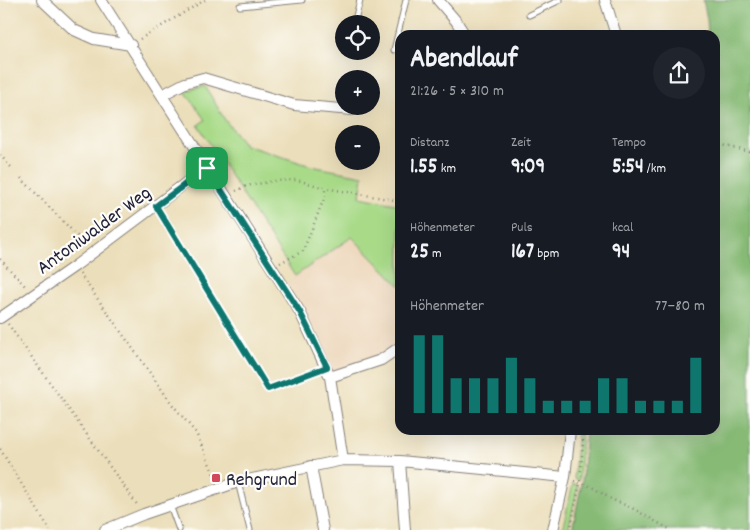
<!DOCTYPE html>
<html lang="de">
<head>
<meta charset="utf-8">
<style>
	body { margin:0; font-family:Dekko,sans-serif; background:#20242c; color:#f1f3f6; height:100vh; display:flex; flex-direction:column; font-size:19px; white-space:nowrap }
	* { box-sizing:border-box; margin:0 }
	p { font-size:16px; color:#9ea1a6 }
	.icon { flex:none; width:28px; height:28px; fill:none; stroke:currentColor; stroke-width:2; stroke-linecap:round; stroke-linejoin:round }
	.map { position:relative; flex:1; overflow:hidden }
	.side { position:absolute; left:395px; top:30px; width:325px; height:405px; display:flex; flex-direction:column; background:#171b24; border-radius:15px; box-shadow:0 5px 20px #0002 }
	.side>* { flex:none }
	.tools { position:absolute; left:335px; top:15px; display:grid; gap:10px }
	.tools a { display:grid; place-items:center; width:45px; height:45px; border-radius:50%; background:#171b24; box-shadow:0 5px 20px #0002; font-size:25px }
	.pin { position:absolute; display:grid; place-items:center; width:42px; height:42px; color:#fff; margin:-21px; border-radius:10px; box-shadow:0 2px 8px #0006 }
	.round { display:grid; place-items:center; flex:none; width:52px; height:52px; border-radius:26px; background:#20242c }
	.overview { display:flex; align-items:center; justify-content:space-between; height:85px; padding:0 15px }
	h1 { font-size:28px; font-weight:700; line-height:38px }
	.figures { display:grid; grid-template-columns:repeat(3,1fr); gap:8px; height:85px; padding:5px 15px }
	.figures div { display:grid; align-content:center }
	.figures b { font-size:21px; font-weight:700 }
	.figures small { font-size:14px; font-weight:400 }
	.figures p { font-size:14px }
	.chart { height:140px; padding:10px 15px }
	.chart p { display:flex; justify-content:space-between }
	.chart svg { width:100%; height:90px; margin-top:5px; stroke:#0f766e; stroke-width:6 }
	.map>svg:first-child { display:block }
	.built { fill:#edd7bb }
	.green { fill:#a8da88; stroke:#657e62 }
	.forest { fill:#86ba74; stroke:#546e58 }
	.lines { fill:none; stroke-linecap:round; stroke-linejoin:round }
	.lane-casing { stroke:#86807a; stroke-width:7 }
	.street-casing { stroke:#86807a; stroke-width:12 }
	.path { stroke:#86807a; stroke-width:2.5; stroke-dasharray:1 4; stroke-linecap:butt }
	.lane { stroke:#fff; stroke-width:5 }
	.street { stroke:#fff; stroke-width:10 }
	.route-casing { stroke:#fff; stroke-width:10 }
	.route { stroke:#0f766e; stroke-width:6 }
	.poi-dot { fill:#d1495b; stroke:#fdfcf7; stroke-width:2 }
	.labels { text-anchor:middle; stroke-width:4.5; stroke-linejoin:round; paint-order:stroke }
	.street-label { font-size:20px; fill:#22223b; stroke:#fdfcf7 }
	.poi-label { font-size:20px; fill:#22223b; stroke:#fdfcf7; text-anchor:start }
</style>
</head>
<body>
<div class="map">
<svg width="750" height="530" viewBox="0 0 750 530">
	<rect width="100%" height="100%" fill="#fdfcf7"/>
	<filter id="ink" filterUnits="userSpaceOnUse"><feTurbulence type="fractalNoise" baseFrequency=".02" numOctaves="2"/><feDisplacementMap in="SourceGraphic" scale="10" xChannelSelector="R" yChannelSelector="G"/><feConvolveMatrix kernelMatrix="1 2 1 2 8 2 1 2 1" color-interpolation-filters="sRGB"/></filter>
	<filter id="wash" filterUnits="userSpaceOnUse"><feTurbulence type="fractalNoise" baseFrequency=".0096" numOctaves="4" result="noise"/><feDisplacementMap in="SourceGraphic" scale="20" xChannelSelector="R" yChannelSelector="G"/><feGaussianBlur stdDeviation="1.12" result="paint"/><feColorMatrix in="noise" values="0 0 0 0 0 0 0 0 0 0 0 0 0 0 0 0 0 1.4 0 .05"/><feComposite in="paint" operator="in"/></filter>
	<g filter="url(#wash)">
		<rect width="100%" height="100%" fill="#ebdeba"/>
		<path class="built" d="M 352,237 L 400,286 L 400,325 L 394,331 L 399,341 L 379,356 L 333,372 L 303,310 L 287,282 Z"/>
		<path class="green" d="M 205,86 L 225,120 L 245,145 L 311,166 L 363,176 L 360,197 L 400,205 L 400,286 L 352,237 L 295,276 L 198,125 L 205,120 L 185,91 Z
			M 578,430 L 582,430 L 579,480 L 574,479 Z
			M 573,484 L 578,486 L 568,530 L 562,530 Z"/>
		<path class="forest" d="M 703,0 L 750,0 L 750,530 L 572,530 L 582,482 L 586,430 L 715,430 L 715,35 L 708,35 L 707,19 Z"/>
	</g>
	<g filter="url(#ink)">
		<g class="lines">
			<defs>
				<path id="lane" d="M 240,6 L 302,0
					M 529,15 L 560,0
					M 354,24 L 360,0
					M 394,50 L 406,0
					M 238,482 L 250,530
					M 170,505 L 179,530"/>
				<path id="street" d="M 42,0 L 74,30 L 94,39 L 131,45
					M 101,0 L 300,312 L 330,377 L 343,460
					M 438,0 L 456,21 L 465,35
					M 605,0 L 616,35
					M 162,95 L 185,83 L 203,78 L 294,105 L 352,110
					M 0,318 L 75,266 L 207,167
					M 330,377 L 381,360 L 400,347
					M 400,461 L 405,530
					M 311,466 L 323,530
					M 105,530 L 144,514 L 238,482 L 343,460 L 400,461 L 565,477
					M 553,530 L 565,477 L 570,430"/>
			</defs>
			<use href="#lane" class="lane-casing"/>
			<use href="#street" class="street-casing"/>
			<path class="path" d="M 140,39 L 205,0
				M 715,143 L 750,152
				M 0,155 L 11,167
				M 21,178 L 86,245
				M 236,191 L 246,186 L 274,181 L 297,180 L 325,188 L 400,201
				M 162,215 L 268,389 L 316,371
				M 0,259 L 26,287
				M 280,263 L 303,251 L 325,196 L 325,188
				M 80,274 L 172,404 L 196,433 L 216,479
				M 8,324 L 138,506
				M 0,449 L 50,530
				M 574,481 L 592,487 L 611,499 L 632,508 L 671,530
				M 570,530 L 580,483 L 584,430"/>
			<use href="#lane" class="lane"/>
			<use href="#street" class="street"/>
		</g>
	</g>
	<g class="lines" filter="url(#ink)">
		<defs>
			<path id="route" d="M 207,168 L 300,312 L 327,367 L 268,389 L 156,206 Z"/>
		</defs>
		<use href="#route" class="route-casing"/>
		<use href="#route" class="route"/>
	</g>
	<rect class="poi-dot" x="211" y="473" width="10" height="10" rx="2.5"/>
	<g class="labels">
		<g class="street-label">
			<text transform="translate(93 229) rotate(-36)" y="7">Antoniwalder Weg</text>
		</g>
		<g class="poi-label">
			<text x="226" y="485">Rehgrund</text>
		</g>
	</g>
</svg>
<div class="tools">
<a><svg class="icon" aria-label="locate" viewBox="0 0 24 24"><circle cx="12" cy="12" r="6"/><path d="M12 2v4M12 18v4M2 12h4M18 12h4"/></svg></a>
<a>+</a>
<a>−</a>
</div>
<div class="pin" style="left:207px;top:168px;background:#1e9e55"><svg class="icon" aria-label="arrive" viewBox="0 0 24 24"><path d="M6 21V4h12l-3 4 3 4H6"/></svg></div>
<section class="side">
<div class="overview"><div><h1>Abendlauf</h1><p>21:26 · 5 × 310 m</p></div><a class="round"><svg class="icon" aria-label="share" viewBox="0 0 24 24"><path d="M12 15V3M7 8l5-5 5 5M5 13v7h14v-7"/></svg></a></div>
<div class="figures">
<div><p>Distanz</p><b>1.55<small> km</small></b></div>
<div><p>Zeit</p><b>9:09</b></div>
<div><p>Tempo</p><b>5:54<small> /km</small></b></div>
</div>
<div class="figures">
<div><p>Höhenmeter</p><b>25<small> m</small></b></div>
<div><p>Puls</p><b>167<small> bpm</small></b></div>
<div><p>kcal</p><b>94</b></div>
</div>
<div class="chart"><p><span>Höhenmeter</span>77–80 m</p>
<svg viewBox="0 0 160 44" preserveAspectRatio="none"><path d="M5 44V6M15 44V6M25 44V27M35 44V27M45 44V27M55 44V17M65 44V27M75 44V38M85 44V38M95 44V38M105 44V27M115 44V27M125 44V38M135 44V38M145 44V38M155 44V17"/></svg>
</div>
</section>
</div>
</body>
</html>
